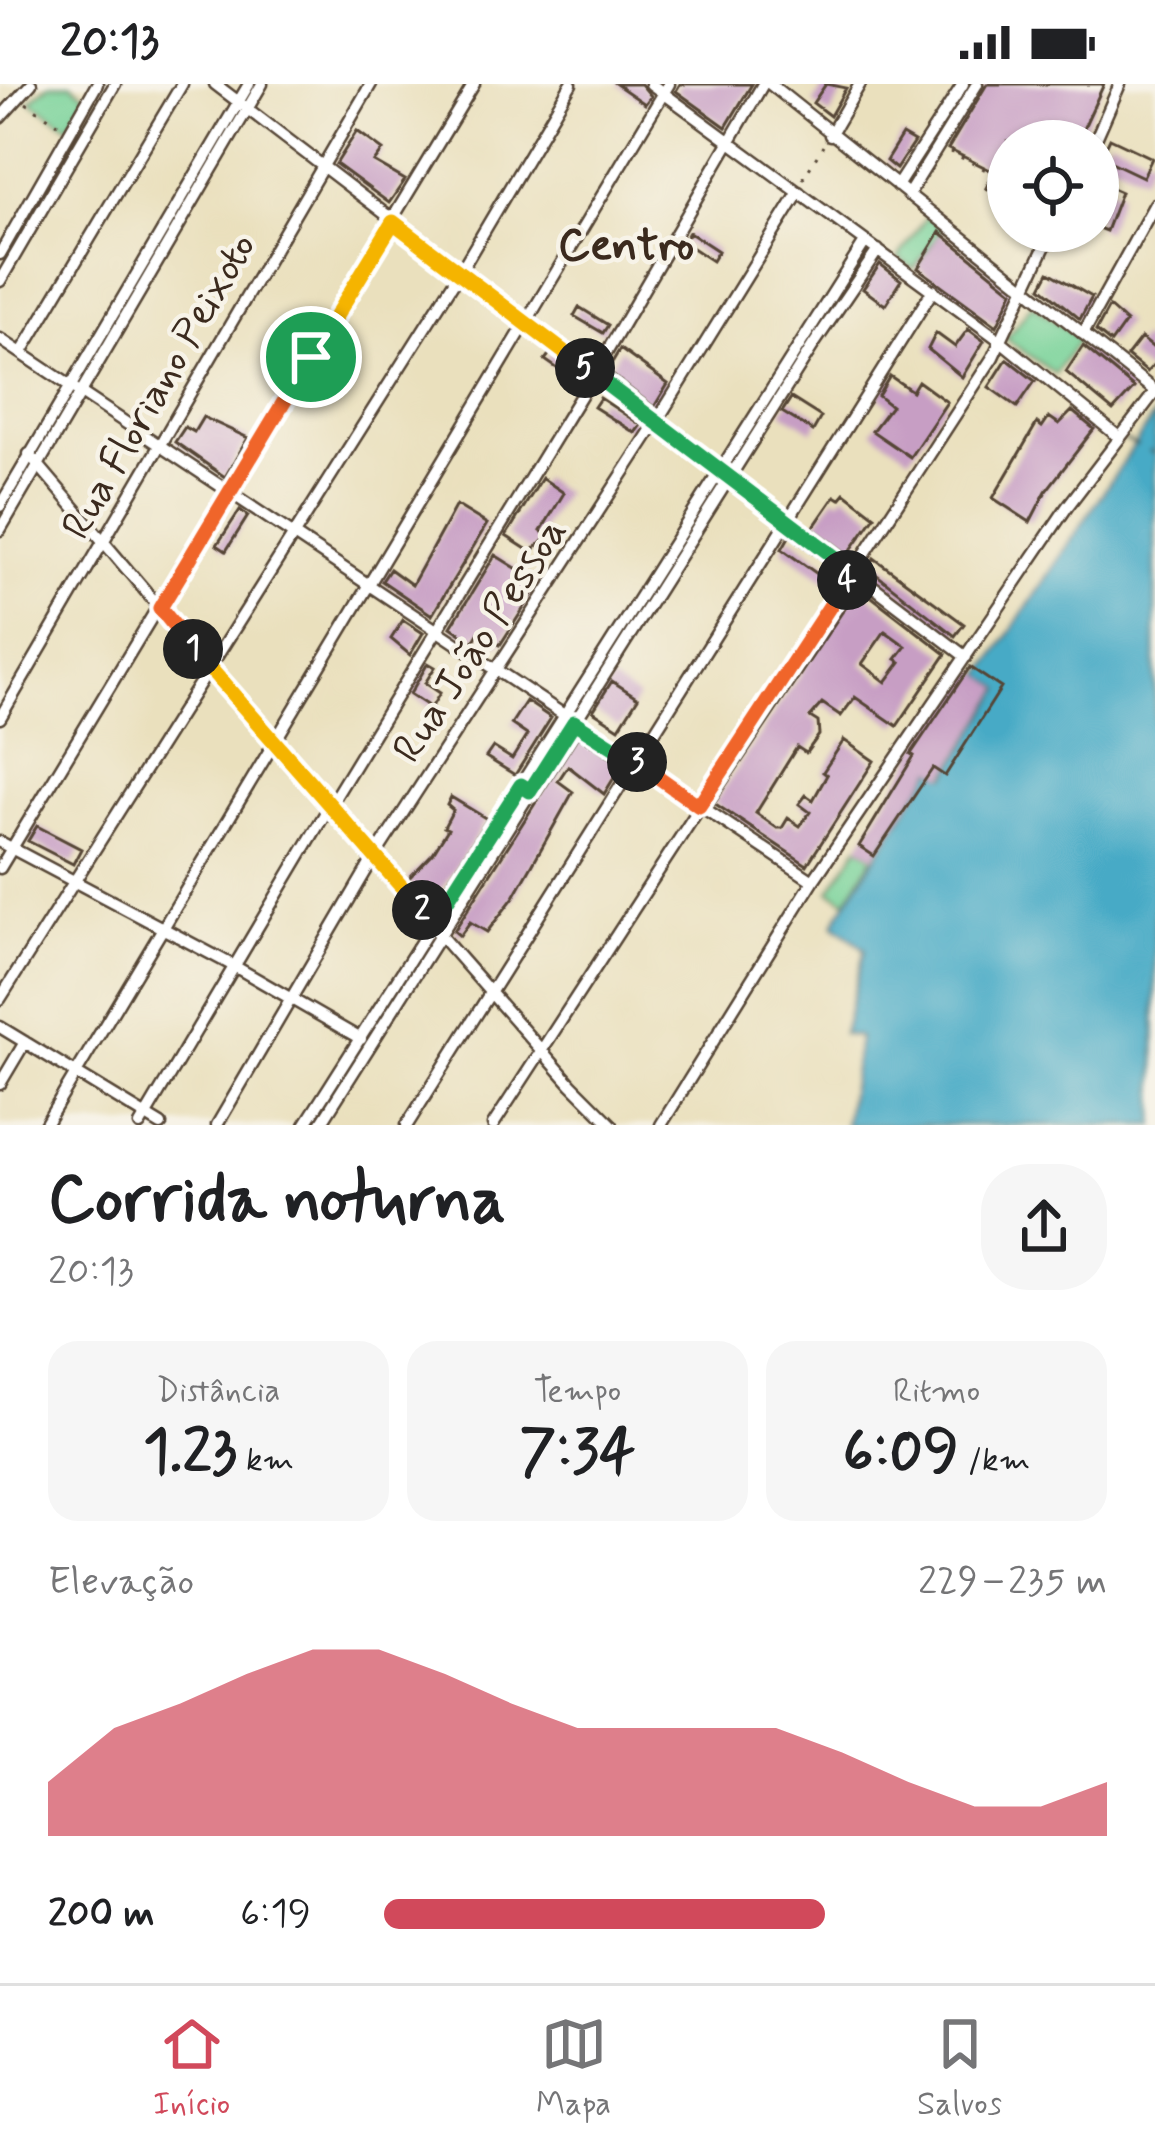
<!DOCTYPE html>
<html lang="pt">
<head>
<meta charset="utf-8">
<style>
	body { margin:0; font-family:Mynerve,sans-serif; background:#f6f6f6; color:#202124; height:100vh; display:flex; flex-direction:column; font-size:45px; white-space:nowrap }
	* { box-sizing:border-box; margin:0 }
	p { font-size:39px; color:#757577 }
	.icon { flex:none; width:66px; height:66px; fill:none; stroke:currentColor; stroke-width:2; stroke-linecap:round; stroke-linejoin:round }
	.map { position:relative; height:1041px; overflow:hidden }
	.drawer { display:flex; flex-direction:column; background:#fff; flex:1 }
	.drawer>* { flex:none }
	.buttons { position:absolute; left:987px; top:36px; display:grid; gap:24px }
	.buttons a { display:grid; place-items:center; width:132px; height:132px; border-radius:50%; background:#fff; box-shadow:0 3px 9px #0004; font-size:60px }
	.pin { position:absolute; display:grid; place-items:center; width:102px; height:102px; color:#fff; margin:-51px; border:6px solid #fff; border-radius:50%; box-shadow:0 3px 12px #0007 }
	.km { position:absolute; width:60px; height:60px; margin:-30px; border-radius:50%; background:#222; color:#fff; font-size:33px; line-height:60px; text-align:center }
	.round { display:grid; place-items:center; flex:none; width:126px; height:126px; border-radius:48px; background:#f6f6f6 }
	.summary { display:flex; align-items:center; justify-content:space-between; height:204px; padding:0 48px }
	h1 { font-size:66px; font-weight:700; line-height:90px }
	.stats { display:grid; grid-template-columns:repeat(3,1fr); gap:18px; height:204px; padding:12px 48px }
	.stats div { display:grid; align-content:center; border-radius:30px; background:#f6f6f6; text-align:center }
	.stats b { font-size:60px; font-weight:700 }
	.stats small { font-size:33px; font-weight:400 }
	.stats p { font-size:33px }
	.chart { height:336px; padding:24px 48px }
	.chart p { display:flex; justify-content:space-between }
	.chart svg { width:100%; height:216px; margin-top:12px; fill:#d1495b; opacity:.7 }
	ul { padding:0 48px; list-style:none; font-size:39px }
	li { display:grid; grid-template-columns:192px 144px 1fr; align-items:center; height:90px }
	li i { height:30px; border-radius:15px; background:#d1495b }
	.status { display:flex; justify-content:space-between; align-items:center; height:84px; padding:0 60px; background:#fff; direction:ltr }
	.status svg { height:33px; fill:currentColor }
	.menu { display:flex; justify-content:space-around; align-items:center; height:168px; border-top:3px solid #e0e0e0; background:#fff; font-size:33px; color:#757577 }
	.menu a { display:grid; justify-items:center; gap:6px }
	.menu .active { color:#d1495b }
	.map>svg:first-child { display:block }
	.green { fill:#79d39a; stroke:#5a7e5c; stroke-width:3 }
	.water { fill:#46aac6; stroke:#406a72; stroke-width:3 }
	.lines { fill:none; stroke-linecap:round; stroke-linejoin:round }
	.ferry { stroke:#3f5759; stroke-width:3; stroke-dasharray:15 12; stroke-linecap:butt }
	.building { fill:#c79ec4; fill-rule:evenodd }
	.minor-casing { stroke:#554536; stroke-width:15 }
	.path { stroke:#554536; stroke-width:3; stroke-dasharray:3 9; stroke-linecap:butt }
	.minor { stroke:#fff; stroke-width:10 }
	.split-1-casing { stroke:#fff; stroke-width:24 }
	.split-2-casing { stroke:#fff; stroke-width:24 }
	.split-3-casing { stroke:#fff; stroke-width:24 }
	.split-4-casing { stroke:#fff; stroke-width:24 }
	.split-5-casing { stroke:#fff; stroke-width:24 }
	.split-6-casing { stroke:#fff; stroke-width:24 }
	.split-1 { stroke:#f0652b; stroke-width:15 }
	.split-2 { stroke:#f5b400; stroke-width:15 }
	.split-3 { stroke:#22a559; stroke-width:15 }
	.split-4 { stroke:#f0652b; stroke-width:15 }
	.split-5 { stroke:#22a559; stroke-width:15 }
	.split-6 { stroke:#f5b400; stroke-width:15 }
	.labels { text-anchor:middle; stroke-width:9; stroke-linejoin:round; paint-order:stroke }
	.street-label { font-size:42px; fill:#3b2a1e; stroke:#f7f3e8 }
	.neighbourhood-label { font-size:45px; font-weight:bold; fill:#3b2a1e; stroke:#f7f3e8 }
</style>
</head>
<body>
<div class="status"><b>20:13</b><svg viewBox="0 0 49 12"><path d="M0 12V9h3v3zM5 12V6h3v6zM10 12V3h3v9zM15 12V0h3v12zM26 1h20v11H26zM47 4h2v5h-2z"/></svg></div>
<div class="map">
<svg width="1155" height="1041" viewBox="0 0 1155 1041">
	<rect width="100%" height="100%" fill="#f7f3e8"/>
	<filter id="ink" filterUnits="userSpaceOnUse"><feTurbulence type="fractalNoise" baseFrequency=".00833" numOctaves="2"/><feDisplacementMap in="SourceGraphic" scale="24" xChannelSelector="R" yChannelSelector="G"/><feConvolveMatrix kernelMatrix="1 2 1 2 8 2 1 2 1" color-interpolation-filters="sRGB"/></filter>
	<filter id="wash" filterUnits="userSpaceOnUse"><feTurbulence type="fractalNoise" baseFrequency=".004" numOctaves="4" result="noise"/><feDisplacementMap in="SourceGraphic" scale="48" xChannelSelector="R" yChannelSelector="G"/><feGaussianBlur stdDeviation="2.7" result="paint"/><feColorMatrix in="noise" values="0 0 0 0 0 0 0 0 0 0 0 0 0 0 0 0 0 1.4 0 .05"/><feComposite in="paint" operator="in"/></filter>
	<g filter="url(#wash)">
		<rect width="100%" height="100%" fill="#eae0bd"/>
		<path class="green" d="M 50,0 L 71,0 L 86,11 L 68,42 L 30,17 Z
			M 927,132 L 943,144 L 914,185 L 898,174 Z
			M 1032,220 L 1079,255 L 1055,290 L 1006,255 Z
			M 859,762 L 874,772 L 846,817 L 830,807 Z"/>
		<path class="water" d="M 1155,330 L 1155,1041 L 845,1041 L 859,953 L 843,950 L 865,865 L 834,841 L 839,830 L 933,685 L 947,692 L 1002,605 L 982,591 Z"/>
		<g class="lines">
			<path class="ferry" d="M 1124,356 L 1155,370"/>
		</g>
		<g id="blocks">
			<path class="building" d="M 616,0 L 641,0 L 651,12 L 645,20 Z
				M 680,0 L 752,0 L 726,43 L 676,7 Z
				M 826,0 L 846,4 L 830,32 L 813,19 Z
				M 987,0 L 1104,0 L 1079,54 L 1073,50 L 1069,57 L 1008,57 L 1008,115 L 986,104 L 994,88 L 948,65 Z
				M 357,47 L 383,66 L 374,78 L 405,96 L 389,119 L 336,80 Z
				M 902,51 L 914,58 L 896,85 L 886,77 Z
				M 1110,54 L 1152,74 L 1143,93 L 1101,73 Z
				M 1098,98 L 1121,108 L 1106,147 L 1098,144 Z
				M 689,148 L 718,167 L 712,177 L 683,158 Z
				M 940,148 L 1013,207 L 997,242 L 918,184 Z
				M 880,180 L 901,196 L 885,221 L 863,205 Z
				M 1049,188 L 1092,213 L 1080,235 L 1041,203 Z
				M 579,223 L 608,241 L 603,249 L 574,232 Z
				M 1109,223 L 1126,238 L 1111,259 L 1096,247 Z
				M 968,245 L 984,257 L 962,293 L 928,265 L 936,249 L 955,263 Z
				M 1141,254 L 1155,265 L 1155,279 L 1147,288 L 1127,272 Z
				M 1083,262 L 1134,304 L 1113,327 L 1066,288 Z
				M 620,265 L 668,300 L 654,323 L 607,287 Z
				M 551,268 L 579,290 L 574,296 L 545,276 Z
				M 1007,275 L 1035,297 L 1017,323 L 989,303 Z
				M 890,292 L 912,307 L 918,297 L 947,318 L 910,373 L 872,347 L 891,322 L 878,312 Z
				M 600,314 L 641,341 L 635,349 L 594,323 Z
				M 791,314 L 821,333 L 813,347 L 782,328 Z
				M 1072,327 L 1094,345 L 1046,407 L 1030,438 L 993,414 L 1037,339 L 1042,343 L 1049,333 L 1059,340 Z
				M 203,333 L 248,354 L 225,393 L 175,358 L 185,343 L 194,348 Z
				M 542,394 L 564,409 L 541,447 L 548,452 L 531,468 L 506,452 Z
				M 845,409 L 875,432 L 848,470 L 813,444 L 835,412 L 840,415 Z
				M 456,421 L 487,440 L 432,531 L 382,497 L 390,485 L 412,501 Z
				M 240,426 L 248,432 L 226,467 L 217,461 Z
				M 790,451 L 839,488 L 830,499 L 782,465 Z
				M 495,471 L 540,499 L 500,561 L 479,548 L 473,558 L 451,543 Z
				M 874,474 L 964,540 L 955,552 L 868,484 Z
				M 859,503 L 946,570 L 897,642 L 855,613 L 841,632 L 822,619 L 810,633 L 818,638 L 819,651 L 806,669 L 797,663 L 756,729 L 777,744 L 782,744 L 788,734 L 800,742 L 810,728 L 799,720 L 806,711 L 813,716 L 827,691 L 823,688 L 844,656 L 874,677 L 807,781 L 714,719 ZM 885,547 L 906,562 L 896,575 L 901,578 L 886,598 L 862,580 Z
				M 403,536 L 423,549 L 410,571 L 391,555 Z
				M 428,579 L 435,583 L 425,599 L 440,609 L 431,624 L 410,610 Z
				M 970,583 L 1001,604 L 945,692 L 933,684 L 874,772 L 859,762 L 914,672 L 911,670 Z
				M 612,597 L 638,614 L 619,644 L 593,627 Z
				M 526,617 L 551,634 L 515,691 L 486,673 L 493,663 L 512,675 L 527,651 L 511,640 Z
				M 578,652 L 622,681 L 604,710 L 568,682 L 558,697 L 573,708 L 514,813 L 487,848 L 470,838 L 460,852 L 454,847 Z
				M 451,713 L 487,735 L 431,822 L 407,796 L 433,769 L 448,745 L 444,743 L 453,726 L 447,721 Z
				M 37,742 L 81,765 L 73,780 L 28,757 Z"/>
		</g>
	</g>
	<g filter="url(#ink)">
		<use href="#blocks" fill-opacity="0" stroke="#554536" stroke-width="3"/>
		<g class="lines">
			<defs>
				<path id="minor" d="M 215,0 L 966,573
					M 651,0 L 1001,257 L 1120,354
					M 770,0 L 1155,307
					M 0,34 L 31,0
					M 830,51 L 860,0
					M 1095,57 L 1120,0
					M 897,102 L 963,0
					M 908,111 L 977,0
					M 0,170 L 97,0
					M 0,197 L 115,0
					M 1083,250 L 1155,120
					M 0,255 L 813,797
					M 22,268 L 182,0
					M 29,370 L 373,775 L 571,1000 L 612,1041
					M 0,422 L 249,0
					M 0,446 L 262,0
					M 0,634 L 371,0
					M 0,758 L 234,882 L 361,955
					M 0,784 L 474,0
					M 0,915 L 460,188 L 571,0
					M 0,943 L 161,1041
					M 0,1000 L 25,958
					M 45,1041 L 669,0
					M 140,1041 L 329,723 L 594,290 L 763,0
					M 217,1041 L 373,775 L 657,337 L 799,108
					M 305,1041 L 865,158
					M 320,1041 L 814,260 L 878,166
					M 407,1041 L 933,206
					M 493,1041 L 993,273 L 1052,147
					M 661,1041 L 813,797 L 1067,423 L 1155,308"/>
			</defs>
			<use href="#minor" class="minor-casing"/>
			<path class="path" d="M 26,19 L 58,40
				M 950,68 L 1008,97
				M 803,95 L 823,62"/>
			<use href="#minor" class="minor"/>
		</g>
	</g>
	<g class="lines" filter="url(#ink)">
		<defs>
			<path id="split-1" d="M 193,565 L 160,524 L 311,273"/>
			<path id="split-2" d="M 193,565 L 422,826"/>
			<path id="split-3" d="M 422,826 L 433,838 L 521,701 L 530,707 L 574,638 L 637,678"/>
			<path id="split-4" d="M 637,678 L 699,722 L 847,496"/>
			<path id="split-5" d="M 585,284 L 853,487 L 847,496"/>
			<path id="split-6" d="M 311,273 L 393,138 L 585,284"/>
		</defs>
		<use href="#split-1" class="split-1-casing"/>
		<use href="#split-2" class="split-2-casing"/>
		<use href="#split-3" class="split-3-casing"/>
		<use href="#split-4" class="split-4-casing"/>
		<use href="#split-5" class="split-5-casing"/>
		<use href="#split-6" class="split-6-casing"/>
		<use href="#split-1" class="split-1"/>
		<use href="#split-2" class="split-2"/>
		<use href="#split-3" class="split-3"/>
		<use href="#split-4" class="split-4"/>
		<use href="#split-5" class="split-5"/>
		<use href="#split-6" class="split-6"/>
	</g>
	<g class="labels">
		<g class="street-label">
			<text transform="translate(157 301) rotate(-60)" y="15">Rua Floriano Peixoto</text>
			<text transform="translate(478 555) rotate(-57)" y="15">Rua João Pessoa</text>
		</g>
		<g class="neighbourhood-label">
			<text x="626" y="175">Centro</text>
		</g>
	</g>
</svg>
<div class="buttons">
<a><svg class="icon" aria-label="locate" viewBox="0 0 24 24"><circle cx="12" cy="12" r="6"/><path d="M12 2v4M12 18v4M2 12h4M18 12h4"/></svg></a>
</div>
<div class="pin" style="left:311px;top:273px;background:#1e9e55"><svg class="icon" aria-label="arrive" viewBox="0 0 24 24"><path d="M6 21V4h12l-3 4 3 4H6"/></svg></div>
<b class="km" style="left:193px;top:565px">1</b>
<b class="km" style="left:422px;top:826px">2</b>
<b class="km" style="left:637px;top:678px">3</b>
<b class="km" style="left:847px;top:496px">4</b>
<b class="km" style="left:585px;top:284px">5</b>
</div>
<section class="drawer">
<div class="summary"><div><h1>Corrida noturna</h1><p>20:13</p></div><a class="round"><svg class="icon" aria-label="share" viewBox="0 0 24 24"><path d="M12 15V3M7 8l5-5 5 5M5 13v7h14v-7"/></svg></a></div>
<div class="stats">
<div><p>Distância</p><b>1.23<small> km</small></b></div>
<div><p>Tempo</p><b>7:34</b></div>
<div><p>Ritmo</p><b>6:09<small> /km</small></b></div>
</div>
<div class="chart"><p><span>Elevação</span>229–235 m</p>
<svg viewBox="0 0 160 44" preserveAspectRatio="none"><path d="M0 44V33L10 22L20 17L30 11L40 6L50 6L60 11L70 17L80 22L90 22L100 22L110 22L120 27L130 33L140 38L150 38L160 33V44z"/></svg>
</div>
<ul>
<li><b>200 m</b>6:19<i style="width:61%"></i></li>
</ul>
</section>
<nav class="menu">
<a class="active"><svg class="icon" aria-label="home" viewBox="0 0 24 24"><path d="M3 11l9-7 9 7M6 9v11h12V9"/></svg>Início</a>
<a><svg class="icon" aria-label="map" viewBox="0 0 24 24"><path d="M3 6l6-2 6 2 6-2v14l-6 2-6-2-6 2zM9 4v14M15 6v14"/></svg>Mapa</a>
<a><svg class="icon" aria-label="saved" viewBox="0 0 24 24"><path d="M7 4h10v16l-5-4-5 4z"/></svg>Salvos</a>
</nav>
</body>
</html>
